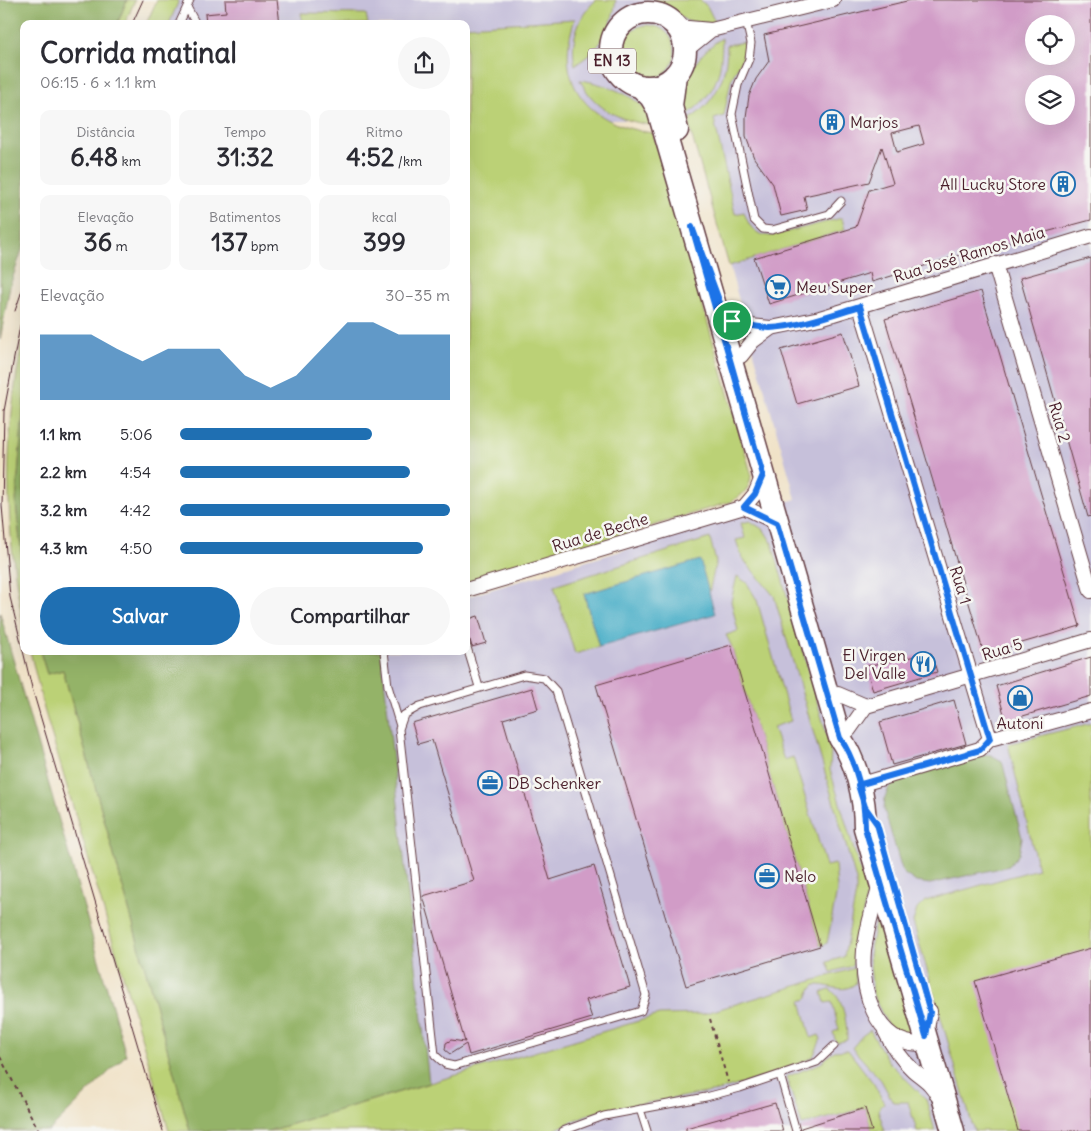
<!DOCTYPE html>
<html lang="pt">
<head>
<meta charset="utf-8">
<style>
	body { margin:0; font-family:Delius,sans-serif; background:#f7f7f7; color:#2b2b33; height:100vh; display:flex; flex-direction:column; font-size:19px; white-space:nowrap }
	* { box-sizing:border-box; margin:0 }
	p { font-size:16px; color:#7c7c81 }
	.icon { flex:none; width:28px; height:28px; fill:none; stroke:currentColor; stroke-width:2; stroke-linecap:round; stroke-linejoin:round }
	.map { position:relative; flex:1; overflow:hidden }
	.sheet { position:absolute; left:20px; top:20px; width:450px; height:635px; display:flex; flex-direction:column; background:#fff; border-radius:10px; box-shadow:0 5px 20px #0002 }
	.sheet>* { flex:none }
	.tools { position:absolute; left:1025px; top:15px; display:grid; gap:10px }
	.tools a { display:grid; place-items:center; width:50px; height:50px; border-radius:50%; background:#fff; box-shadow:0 5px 20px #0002; font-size:25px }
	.pin { position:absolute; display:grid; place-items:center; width:42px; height:42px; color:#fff; margin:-21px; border:2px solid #fff; border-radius:50%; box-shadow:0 1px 5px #0007 }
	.round { display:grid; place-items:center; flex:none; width:52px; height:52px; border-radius:26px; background:#f7f7f7 }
	.summary { display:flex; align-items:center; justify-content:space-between; height:85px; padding:0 20px }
	h1 { font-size:28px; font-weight:700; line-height:38px }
	.metrics { display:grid; grid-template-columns:repeat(3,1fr); gap:8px; height:85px; padding:5px 20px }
	.metrics div { display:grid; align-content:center; border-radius:10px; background:#f7f7f7; text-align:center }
	.metrics b { font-size:25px; font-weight:700 }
	.metrics small { font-size:14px; font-weight:400 }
	.metrics p { font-size:14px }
	.chart { height:140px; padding:10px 20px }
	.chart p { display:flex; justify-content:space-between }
	.chart svg { width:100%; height:90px; margin-top:5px; fill:#1f6fb2; opacity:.7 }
	.cta { display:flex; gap:10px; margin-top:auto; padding:10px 20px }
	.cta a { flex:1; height:58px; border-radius:30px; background:#1f6fb2; color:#fff; font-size:20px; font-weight:700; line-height:58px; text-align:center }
	.cta a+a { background:#f7f7f7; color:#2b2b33 }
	ul { padding:0 20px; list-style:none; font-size:16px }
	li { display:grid; grid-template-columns:80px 60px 1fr; align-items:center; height:38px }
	li i { height:12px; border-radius:6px; background:#1f6fb2 }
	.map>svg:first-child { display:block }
	.industrial { fill:#c6c0da; fill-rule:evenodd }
	.green { fill:#bbd176; stroke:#827850 }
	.forest { fill:#94b367; stroke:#6f6949 }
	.water { fill:#47adc7; stroke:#486679 }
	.building { fill:#d19cc7; fill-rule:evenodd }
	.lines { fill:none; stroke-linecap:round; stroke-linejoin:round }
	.service-casing { stroke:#633c42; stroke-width:9 }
	.minor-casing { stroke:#633c42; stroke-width:16 }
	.primary-casing { stroke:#633c42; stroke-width:25 }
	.path { stroke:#633c42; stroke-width:2; stroke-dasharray:4 4; stroke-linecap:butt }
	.service { stroke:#fff; stroke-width:7 }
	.minor { stroke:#fff; stroke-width:14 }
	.primary { stroke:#fff; stroke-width:22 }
	.tram { stroke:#4a1f2b; stroke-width:1 }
	.route-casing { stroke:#fff; stroke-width:10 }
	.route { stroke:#1a73e8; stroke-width:6 }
	.labels { text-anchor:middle; stroke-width:5; stroke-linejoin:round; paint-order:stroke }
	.shield { fill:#f6f6f2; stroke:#7e6067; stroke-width:1 }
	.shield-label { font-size:15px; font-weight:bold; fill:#4a1f2b }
	.poi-label { font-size:16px; fill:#4a1f2b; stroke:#f6f6f2; text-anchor:start }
	.street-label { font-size:16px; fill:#4a1f2b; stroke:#f6f6f2 }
</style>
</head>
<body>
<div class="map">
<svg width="1091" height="1131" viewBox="0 0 1091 1131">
	<rect width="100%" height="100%" fill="#f6f6f2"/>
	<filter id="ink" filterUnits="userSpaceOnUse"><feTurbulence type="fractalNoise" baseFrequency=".02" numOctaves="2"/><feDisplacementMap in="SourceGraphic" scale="10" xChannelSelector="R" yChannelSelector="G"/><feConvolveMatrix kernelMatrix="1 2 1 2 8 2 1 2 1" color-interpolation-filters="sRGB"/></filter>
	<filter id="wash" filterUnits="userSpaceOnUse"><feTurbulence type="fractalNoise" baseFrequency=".0096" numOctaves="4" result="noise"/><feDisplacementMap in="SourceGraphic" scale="20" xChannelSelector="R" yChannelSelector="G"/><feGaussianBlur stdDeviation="1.12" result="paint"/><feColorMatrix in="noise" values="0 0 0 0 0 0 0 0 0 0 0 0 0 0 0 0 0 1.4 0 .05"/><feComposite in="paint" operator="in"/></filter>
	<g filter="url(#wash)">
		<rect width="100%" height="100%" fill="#f0e2c7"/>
		<path class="industrial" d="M 179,0 L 1091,0 L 1091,1131 L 268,1131 L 429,1083 L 381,651 L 466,651 L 466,597 L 796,499 L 690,129 L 690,120 L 607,120 L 590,107 L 577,92 L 567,65 L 566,51 L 574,19 L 466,26 L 466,24 L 368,24 L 366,14 L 301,13 L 303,24 L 169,24 ZM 1034,24 L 1066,24 L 1066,56 L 1034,56 ZM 1034,84 L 1066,84 L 1066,116 L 1034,116 Z"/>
		<path class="green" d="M 127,0 L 135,0 L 125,24 L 117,24 Z
			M 157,0 L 179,0 L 169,24 L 146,24 Z
			M 596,0 L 616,0 C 611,31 601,49 575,65 C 570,42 577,17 596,0 Z
			M 653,0 L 700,0 L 707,6 L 716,24 L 687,21 Z
			M 301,13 L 366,14 L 368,24 L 303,24 Z
			M 575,19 C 552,84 589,125 653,133 L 751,473 C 751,489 743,495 730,502 L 466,583 L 466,26 Z
			M621 52a27 27 0 1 1 54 0a27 27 0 1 1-54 0Z
			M 722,38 C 722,77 715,95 683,118 C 681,84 693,56 722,38 Z
			M 744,42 L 744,55 L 731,80 L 724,116 L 714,119 L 735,214 L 744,212 C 749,226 753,234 770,236 L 842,218 L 845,230 L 729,266 L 690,129 L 690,119 C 716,101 727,78 727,45 Z
			M 580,80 C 605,83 650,100 656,126 C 623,121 596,112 580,80 Z
			M 24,334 L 24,399 L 16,503 L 24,577 L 24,628 C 4,524 3,438 24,334 Z
			M 750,521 L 764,530 L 772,543 L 831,750 L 830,770 L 867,893 L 852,966 L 831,972 L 827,962 L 844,957 L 856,893 L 856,880 L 774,596 L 742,558 L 736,540 L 745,538 L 741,523 Z
			M 710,538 L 716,562 L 709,593 L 699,561 L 584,594 L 599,647 L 575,654 L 554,586 Z
			M 737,576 L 747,583 L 757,600 L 791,721 L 773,727 L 784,760 L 793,757 L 826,866 L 835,864 L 837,890 L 828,938 L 827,943 L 820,946 L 731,645 L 726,635 L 738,631 L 731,601 Z
			M 30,651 L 40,651 L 47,674 L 63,670 L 190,1131 L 169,1131 L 44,709 Z
			M 1091,723 L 1091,1131 L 974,1131 L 913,922 L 917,909 L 925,901 L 1038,869 L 1008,744 Z
			M 882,906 L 919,1036 L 908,1038 L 888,1026 L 873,995 L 869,955 L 876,918 Z
			M 855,968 L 856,983 C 842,995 831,984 815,985 L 810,991 L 807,999 L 801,1001 L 811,1038 L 819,1035 L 821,1039 L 813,1057 L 777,1073 L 718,1091 L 604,1110 L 586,1115 L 552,1131 L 268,1131 L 659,1015 L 703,1014 Z
			M 829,989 C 844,997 847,1024 847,1040 L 836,1043 L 833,1032 L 839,1030 L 832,1002 L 825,1003 L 822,992 Z
			M 870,1030 L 888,1061 L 926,1099 L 935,1131 L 917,1131 L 908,1102 L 893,1102 L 881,1080 L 852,1048 L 862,1036 Z
			M 848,1050 L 874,1084 L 884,1103 L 878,1110 L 885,1131 L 872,1131 L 865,1108 L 802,1125 L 786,1077 L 821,1063 L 834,1051 Z"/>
		<path class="forest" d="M 0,0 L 127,0 L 117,24 L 24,24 L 24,244 L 10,286 L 0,340 Z
			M 24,399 L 24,577 L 16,503 Z
			M 0,613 L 126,1055 L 49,1131 L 0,1131 Z
			M 40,651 L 381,651 L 429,1083 L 268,1131 L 190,1131 L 63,670 L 47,674 Z
			M 980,754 L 991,755 L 1002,761 L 1022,838 L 1019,854 L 1009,866 L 930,884 L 916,882 L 903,873 L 884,809 L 885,797 L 889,787 L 898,779 Z"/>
		<path class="water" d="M 700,560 L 715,614 L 599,647 L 584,594 Z"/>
		<g id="blocks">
			<path class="building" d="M 225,0 L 277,0 L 280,24 L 206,24 L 205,14 L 226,12 Z
				M 911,0 L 1091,0 L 1091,220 L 960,255 L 872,282 L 870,273 L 769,304 L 754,258 L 856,227 L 869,190 L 893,183 L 882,147 L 869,182 L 804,196 L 807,210 L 781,216 L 773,184 L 754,158 L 746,137 L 746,117 L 749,96 L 756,79 L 769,61 L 764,35 ZM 1034,24 L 1066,24 L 1066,56 L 1034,56 ZM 1034,84 L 1066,84 L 1066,116 L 1034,116 ZM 919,126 L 924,144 L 897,152 L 892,133 Z
				M 1091,258 L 1091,516 L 1088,517 L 1020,278 Z
				M 981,291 L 1080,626 L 984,654 L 885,319 Z
				M 843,332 L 859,386 L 797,404 L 781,350 Z
				M 478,616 L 486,643 L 472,647 L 470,640 L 466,639 L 466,620 Z
				M 731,645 L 820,946 L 686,986 L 596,685 Z
				M 931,653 L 937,672 L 873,691 L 866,666 Z
				M 1091,657 L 1091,696 L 1006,721 L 996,686 Z
				M 532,688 L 538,709 L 503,719 L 550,880 L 594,866 L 630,987 L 586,1000 L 592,1018 L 469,1055 L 466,1044 L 450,1054 L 445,1050 L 446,1043 L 451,1040 L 465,1042 L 423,896 L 474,881 L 432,740 L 418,744 L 412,723 Z
				M 954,700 L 966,744 L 892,765 L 880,722 Z
				M 1091,948 L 1091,1131 L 1018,1131 L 975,981 Z
				M 775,1103 L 783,1131 L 686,1131 L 686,1128 Z
				M 865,1108 L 872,1131 L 801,1131 L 801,1128 Z"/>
		</g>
	</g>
	<g filter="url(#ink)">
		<use href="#blocks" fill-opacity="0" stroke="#633c42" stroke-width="1"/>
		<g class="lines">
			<defs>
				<path id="service" d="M 187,7 L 196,24
					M 746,21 L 751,43 L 749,59 L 738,85 L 732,114 L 754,220 L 763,229 L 772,230 L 829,214 L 841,201
					M 179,24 L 190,0
					M 466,644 L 479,687
					M 384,651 L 388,686 L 400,726
					M 524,675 L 544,678 L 556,691 L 646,995 L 641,1011 L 454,1066 L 445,1064 L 435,1055 L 399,729 L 404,715 L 420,706 Z
					M 780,1075 L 796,1131
					M 640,1109 L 647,1131
					M 563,1131 L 604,1116 L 706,1097 L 740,1088 L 817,1062 L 834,1046"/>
				<path id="minor" d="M 677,27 L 711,30 L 833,0
					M 685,51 L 711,30
					M 995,264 L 1091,591
					M 732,321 L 750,326 L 771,328 L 820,318 L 1091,236
					M 741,356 L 753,341 L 771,328
					M 744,507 L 777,523
					M 466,590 L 744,507 L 755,494 L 763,475
					M 838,694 L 866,706
					M 849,730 L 866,706 L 1091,640
					M 990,739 L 1091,711
					M 859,785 L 980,749 L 990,739 L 860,306
					M 879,886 C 878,897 873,905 871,916 C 868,926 866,939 864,950 C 861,988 873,1042 919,1044 L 926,1036 L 930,1011
					M 885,1031 C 892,1046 901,1059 913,1070 C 922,1078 932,1083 937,1095"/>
				<path id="primary" d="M611 50a37 37 0 1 1 74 0a37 37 0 1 1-74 0Z
					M 675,75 L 671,106 L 677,130
					M 640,86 L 651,97 L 658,109 L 840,738 C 857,763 865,798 865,828 L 953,1131"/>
			</defs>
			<use href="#service" class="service-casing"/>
			<use href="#minor" class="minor-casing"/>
			<use href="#primary" class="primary-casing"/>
			<path class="path" d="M 710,1019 L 728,1082
				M 0,1057 L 39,1131"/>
			<use href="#service" class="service"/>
			<use href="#minor" class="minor"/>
			<use href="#primary" class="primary"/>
			<path class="tram" d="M 132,24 L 143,0
				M 24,305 L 4,411 L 2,506 L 10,597 L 32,688 L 163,1131
				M 15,311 L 24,285"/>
		</g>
	</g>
	<g class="lines" filter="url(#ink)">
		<defs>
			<path id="route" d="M 732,321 L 726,318 L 723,311 L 692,227 L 763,475 L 755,494 L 744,507 L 777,523 L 840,738 C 857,763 865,799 865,828 L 926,1036 L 930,1012 L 877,824 L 865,807 L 858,785 L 980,750 L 990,739 L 860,306 C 833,314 798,327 770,328 C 757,328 744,324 732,321"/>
		</defs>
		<use href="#route" class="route-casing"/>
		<use href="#route" class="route"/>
	</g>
	<defs>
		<symbol id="building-ring" viewBox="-11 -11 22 22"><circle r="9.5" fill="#f6f6f2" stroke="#1f6fb2" stroke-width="1.5"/><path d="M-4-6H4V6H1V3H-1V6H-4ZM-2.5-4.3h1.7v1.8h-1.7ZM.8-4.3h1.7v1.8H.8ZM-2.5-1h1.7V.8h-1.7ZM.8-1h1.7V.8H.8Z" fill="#1f6fb2"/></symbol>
		<symbol id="supermarket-ring" viewBox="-11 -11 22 22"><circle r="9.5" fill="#f6f6f2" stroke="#1f6fb2" stroke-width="1.5"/><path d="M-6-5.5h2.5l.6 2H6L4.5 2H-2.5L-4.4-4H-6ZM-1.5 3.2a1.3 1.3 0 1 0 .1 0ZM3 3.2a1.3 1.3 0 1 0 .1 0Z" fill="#1f6fb2"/></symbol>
		<symbol id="restaurant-ring" viewBox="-11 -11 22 22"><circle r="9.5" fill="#f6f6f2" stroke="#1f6fb2" stroke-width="1.5"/><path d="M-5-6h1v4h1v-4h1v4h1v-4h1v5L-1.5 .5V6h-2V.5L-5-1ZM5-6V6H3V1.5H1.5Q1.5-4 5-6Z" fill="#1f6fb2"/></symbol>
		<symbol id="shop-ring" viewBox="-11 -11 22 22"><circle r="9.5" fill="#f6f6f2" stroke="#1f6fb2" stroke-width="1.5"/><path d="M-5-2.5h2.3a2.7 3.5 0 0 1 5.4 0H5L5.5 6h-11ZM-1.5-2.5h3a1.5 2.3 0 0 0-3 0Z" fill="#1f6fb2"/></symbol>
		<symbol id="office-ring" viewBox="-11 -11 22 22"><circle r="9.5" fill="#f6f6f2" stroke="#1f6fb2" stroke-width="1.5"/><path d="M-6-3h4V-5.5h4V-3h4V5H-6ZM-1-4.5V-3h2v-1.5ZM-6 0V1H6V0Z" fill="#1f6fb2"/></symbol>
	</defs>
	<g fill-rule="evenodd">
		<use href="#building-ring" x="818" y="108" width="28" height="28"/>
		<use href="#building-ring" x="1049" y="170" width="28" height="28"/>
		<use href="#supermarket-ring" x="764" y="273" width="28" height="28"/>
		<use href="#restaurant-ring" x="909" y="650" width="28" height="28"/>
		<use href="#shop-ring" x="1006" y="684" width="28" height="28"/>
		<use href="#office-ring" x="476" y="769" width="28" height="28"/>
		<use href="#office-ring" x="753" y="862" width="28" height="28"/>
	</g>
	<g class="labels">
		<rect class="shield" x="588" y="48.5" width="48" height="25" rx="4"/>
		<g class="shield-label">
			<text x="612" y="66">EN 13</text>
		</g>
		<g class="poi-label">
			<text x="850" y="128">Marjos</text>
			<text x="1046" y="190" text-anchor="end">All Lucky Store</text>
			<text x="796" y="293">Meu Super</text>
			<text x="906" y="661" text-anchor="end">El Virgen<tspan x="906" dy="18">Del Valle</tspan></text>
			<text x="1020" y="729" text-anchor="middle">Autoni</text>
			<text x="508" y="789">DB Schenker</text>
			<text x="784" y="882">Nelo</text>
		</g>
		<g class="street-label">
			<text transform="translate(969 254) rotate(-17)" y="6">Rua José Ramos Maia</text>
			<text transform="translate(1060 422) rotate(74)" y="6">Rua 2</text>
			<text transform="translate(600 532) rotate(-17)" y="6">Rua de Beche</text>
			<text transform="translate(961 585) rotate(73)" y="6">Rua 1</text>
			<text transform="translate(1002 649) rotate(-17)" y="6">Rua 5</text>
		</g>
	</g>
</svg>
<div class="tools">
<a><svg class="icon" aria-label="locate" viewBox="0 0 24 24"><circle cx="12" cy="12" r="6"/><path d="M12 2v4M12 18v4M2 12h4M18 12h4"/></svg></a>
<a><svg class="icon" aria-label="layers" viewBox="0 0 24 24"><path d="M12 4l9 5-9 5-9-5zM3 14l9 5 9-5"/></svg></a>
</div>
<div class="pin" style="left:732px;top:321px;background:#1e9e55"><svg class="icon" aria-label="arrive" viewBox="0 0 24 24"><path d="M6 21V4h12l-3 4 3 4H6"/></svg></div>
<section class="sheet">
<div class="summary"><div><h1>Corrida matinal</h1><p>06:15 · 6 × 1.1 km</p></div><a class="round"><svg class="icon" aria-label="share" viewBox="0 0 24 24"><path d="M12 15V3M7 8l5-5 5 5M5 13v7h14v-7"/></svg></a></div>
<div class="metrics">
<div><p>Distância</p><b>6.48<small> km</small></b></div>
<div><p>Tempo</p><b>31:32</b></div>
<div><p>Ritmo</p><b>4:52<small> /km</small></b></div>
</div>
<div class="metrics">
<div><p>Elevação</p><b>36<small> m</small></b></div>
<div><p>Batimentos</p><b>137<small> bpm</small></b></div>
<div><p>kcal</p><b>399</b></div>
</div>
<div class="chart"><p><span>Elevação</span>30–35 m</p>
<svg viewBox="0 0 160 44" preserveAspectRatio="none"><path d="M0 44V12L10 12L20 12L30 19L40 25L50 19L60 19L70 19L80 32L90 38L100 32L110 19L120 6L130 6L140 12L150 12L160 12V44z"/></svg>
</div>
<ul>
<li><b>1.1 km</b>5:06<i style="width:71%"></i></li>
<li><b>2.2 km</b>4:54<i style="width:85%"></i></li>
<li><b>3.2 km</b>4:42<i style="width:100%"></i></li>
<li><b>4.3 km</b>4:50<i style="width:90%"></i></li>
</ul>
<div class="cta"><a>Salvar</a><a>Compartilhar</a></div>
</section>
</div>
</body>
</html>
